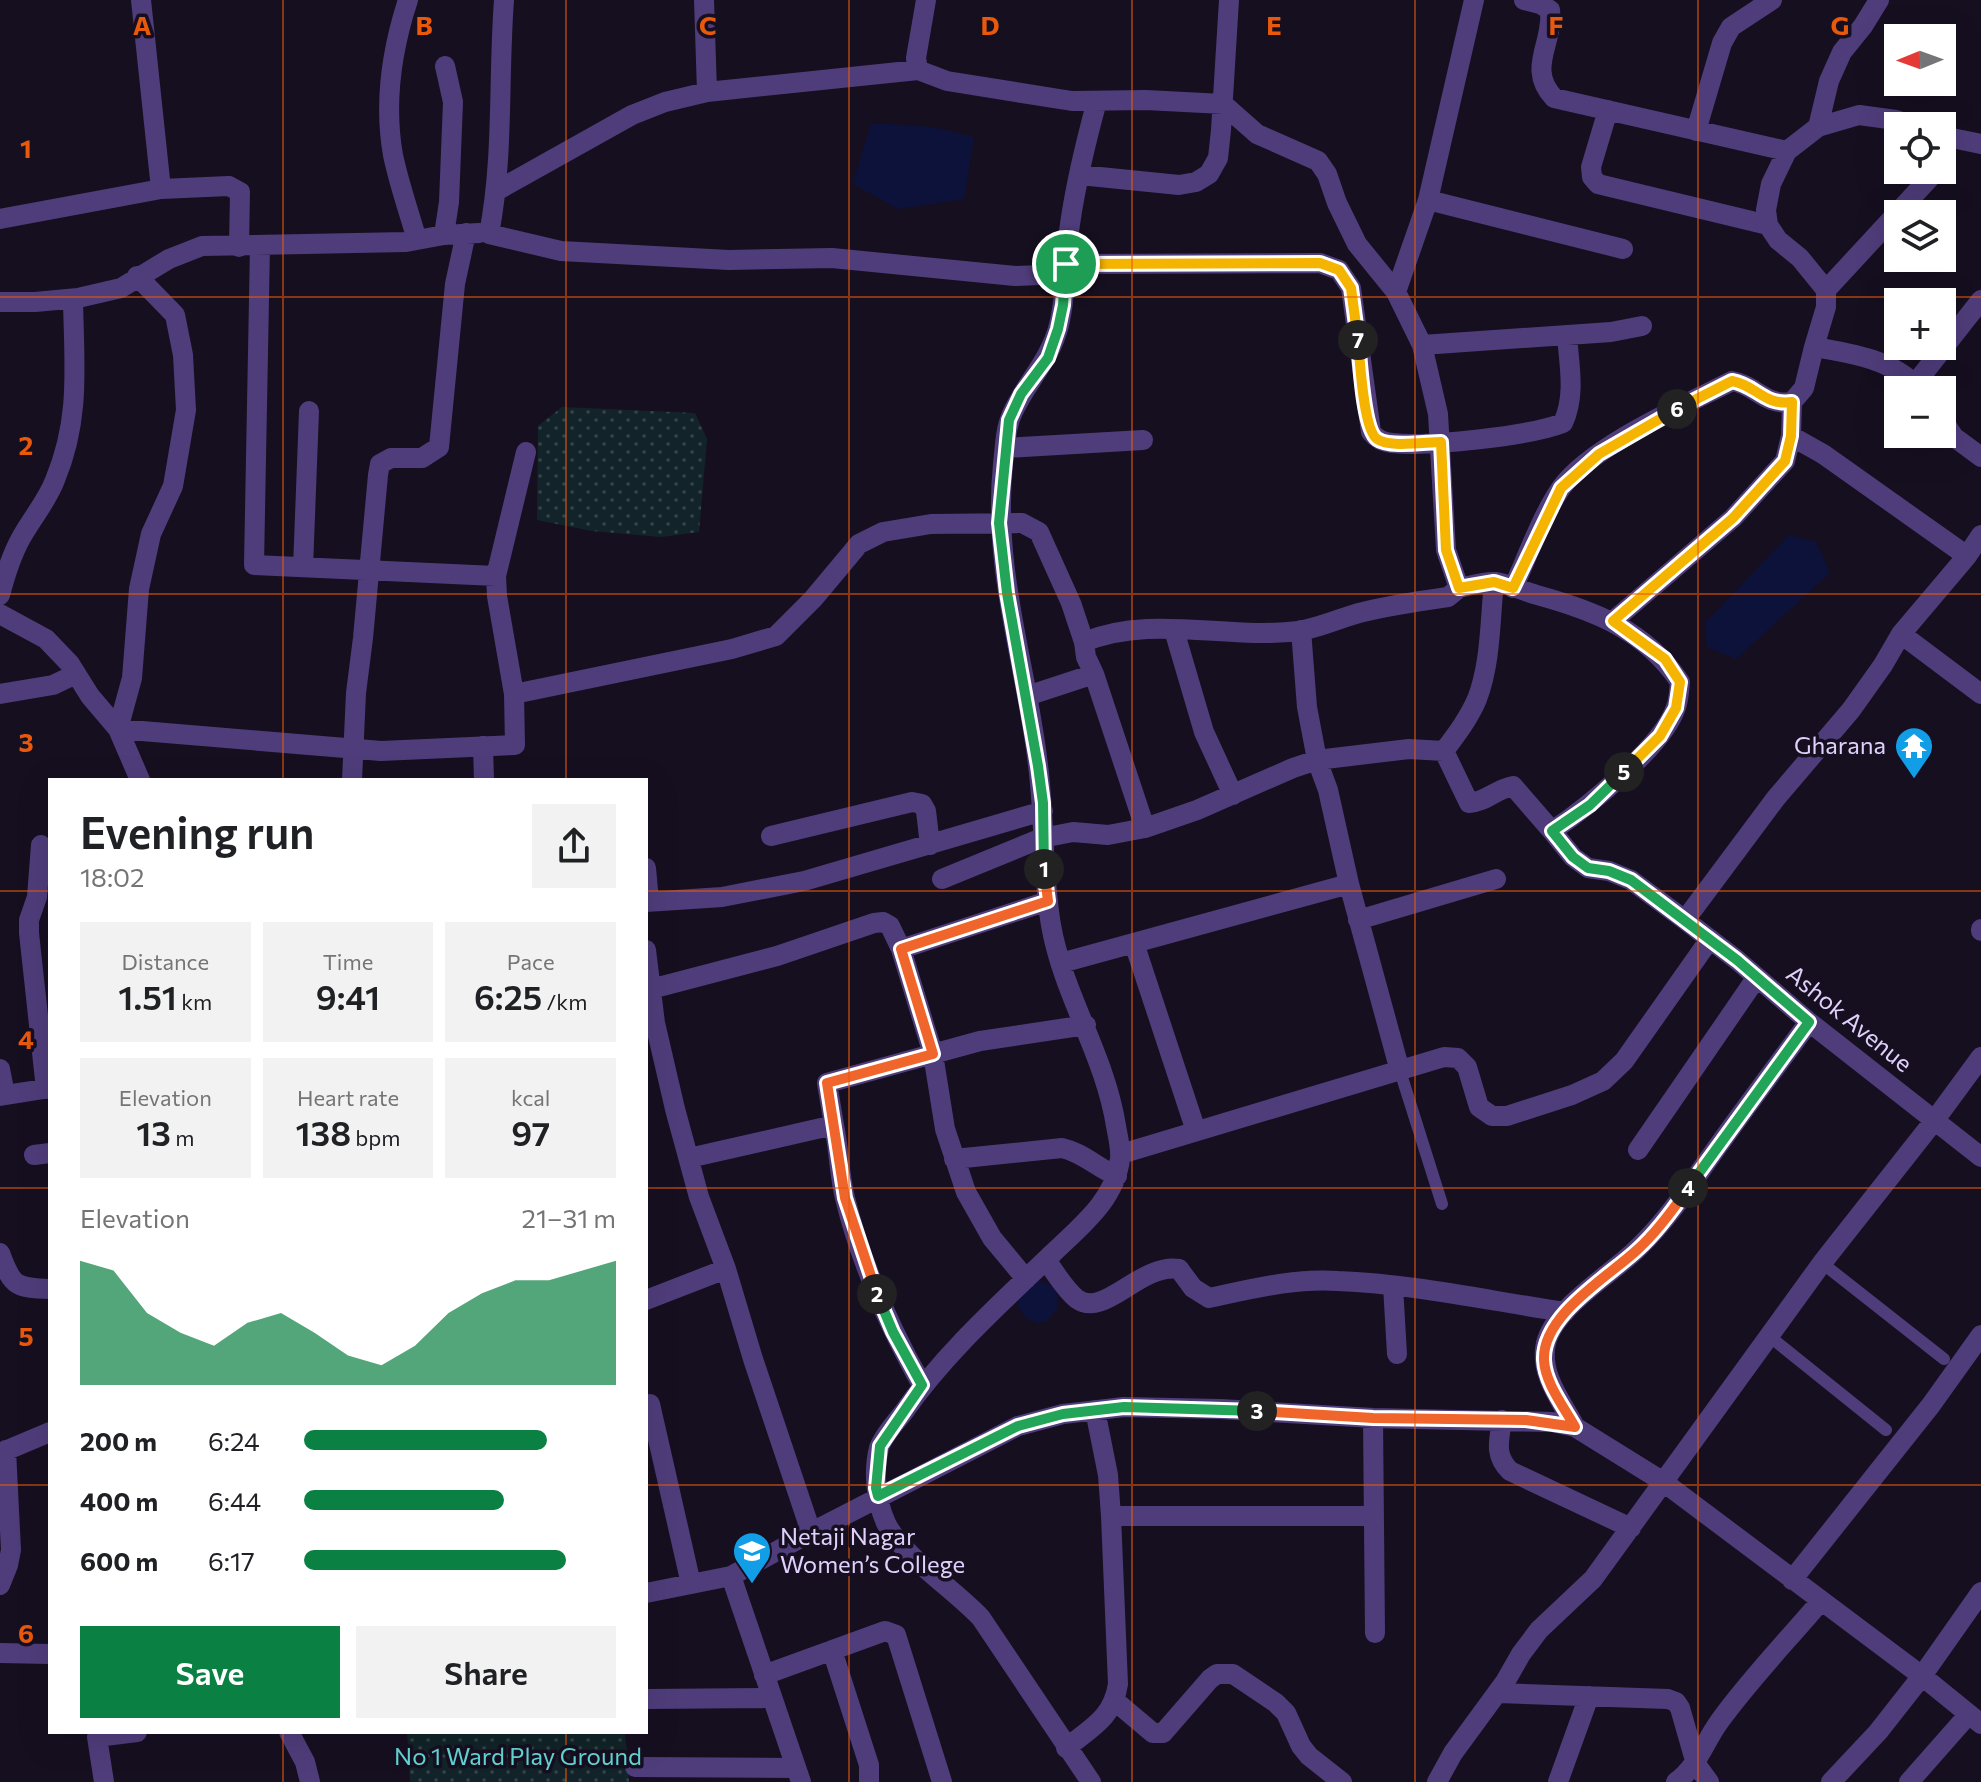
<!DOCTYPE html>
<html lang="en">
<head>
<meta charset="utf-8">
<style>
	body { margin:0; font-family:Commissioner,sans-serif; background:#f2f2f2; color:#202124; height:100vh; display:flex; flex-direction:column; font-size:30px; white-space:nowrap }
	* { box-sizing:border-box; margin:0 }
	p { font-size:26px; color:#757577 }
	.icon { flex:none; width:44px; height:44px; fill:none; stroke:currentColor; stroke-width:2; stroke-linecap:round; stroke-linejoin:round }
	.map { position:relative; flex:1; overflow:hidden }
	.panel { position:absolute; left:48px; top:778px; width:600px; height:956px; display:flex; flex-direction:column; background:#fff; border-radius:0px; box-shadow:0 8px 32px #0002 }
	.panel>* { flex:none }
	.needle { width:52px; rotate:269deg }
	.tools { position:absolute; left:1884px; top:24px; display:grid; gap:16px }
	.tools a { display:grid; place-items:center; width:72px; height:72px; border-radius:0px; background:#fff; box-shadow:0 8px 32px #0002; font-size:40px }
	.pin { position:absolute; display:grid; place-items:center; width:68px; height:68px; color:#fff; margin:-34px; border:4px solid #fff; border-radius:50%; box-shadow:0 2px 8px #0007 }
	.km { position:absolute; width:40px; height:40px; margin:-20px; border-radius:50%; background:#222; color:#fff; font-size:22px; line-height:40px; text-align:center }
	.round { display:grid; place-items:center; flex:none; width:84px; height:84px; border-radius:0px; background:#f2f2f2 }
	.summary { display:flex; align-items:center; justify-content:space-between; height:136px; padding:0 32px }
	h1 { font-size:44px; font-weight:600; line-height:60px }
	.metrics { display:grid; grid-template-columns:repeat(3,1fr); gap:12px; height:136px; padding:8px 32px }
	.metrics div { display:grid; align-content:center; border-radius:0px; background:#f2f2f2; text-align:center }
	.metrics b { font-size:34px; font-weight:600 }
	.metrics small { font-size:22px; font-weight:400 }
	.metrics p { font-size:22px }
	.chart { height:224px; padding:16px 32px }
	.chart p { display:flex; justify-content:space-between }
	.chart svg { width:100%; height:144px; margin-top:8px; fill:#0b8043; opacity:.7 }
	.button { display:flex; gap:16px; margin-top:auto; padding:16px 32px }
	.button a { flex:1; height:92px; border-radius:0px; background:#0b8043; color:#fff; font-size:32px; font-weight:600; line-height:92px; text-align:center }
	.button a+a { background:#f2f2f2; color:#202124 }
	ul { padding:0 32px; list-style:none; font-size:26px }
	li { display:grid; grid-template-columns:128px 96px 1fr; align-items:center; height:60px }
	li i { height:20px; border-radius:10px; background:#0b8043 }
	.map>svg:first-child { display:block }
	.grass { fill:url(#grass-dots) }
	.water { fill:#0d123a }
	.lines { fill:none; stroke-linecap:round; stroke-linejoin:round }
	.service { stroke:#4f3d7b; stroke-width:12 }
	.minor { stroke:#4f3d7b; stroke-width:20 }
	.split-1-casing { stroke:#fff; stroke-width:16 }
	.split-2-casing { stroke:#fff; stroke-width:16 }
	.split-3-casing { stroke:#fff; stroke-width:16 }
	.split-4-casing { stroke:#fff; stroke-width:16 }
	.split-5-casing { stroke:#fff; stroke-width:16 }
	.split-6-casing { stroke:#fff; stroke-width:16 }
	.split-7-casing { stroke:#fff; stroke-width:16 }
	.split-8-casing { stroke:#fff; stroke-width:16 }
	.split-1 { stroke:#22a559; stroke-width:10 }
	.split-2 { stroke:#f0652b; stroke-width:10 }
	.split-3 { stroke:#22a559; stroke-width:10 }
	.split-4 { stroke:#f0652b; stroke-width:10 }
	.split-5 { stroke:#22a559; stroke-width:10 }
	.split-6 { stroke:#f5b400; stroke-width:10 }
	.split-7 { stroke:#f5b400; stroke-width:10 }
	.split-8 { stroke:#f5b400; stroke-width:10 }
	.grid { fill:none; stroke:#e8590c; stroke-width:2; stroke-opacity:0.55 }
	.labels { text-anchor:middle; stroke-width:7; stroke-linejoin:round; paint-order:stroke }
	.poi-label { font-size:24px; fill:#e0d1fc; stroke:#160f20; text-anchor:end }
	.street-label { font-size:24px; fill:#e0d1fc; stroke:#160f20 }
	.park-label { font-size:24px; fill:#63d6d5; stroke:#160f20 }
	.grid-label { font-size:26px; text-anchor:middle; font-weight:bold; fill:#e8590c; stroke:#160f20; stroke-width:7; stroke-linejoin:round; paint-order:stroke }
</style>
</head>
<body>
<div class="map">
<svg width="1981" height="1782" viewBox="0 0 1981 1782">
	<defs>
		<pattern id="grass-dots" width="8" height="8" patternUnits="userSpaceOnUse" patternTransform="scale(2)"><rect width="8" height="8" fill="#122429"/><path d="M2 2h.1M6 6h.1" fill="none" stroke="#344349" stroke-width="1.8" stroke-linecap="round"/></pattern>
	</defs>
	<rect width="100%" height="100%" fill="#160f20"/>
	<path class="grass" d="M 562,407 L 695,413 L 707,439 L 699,532 L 661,537 L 592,531 L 537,520 L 538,426 Z
		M 407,1732 L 625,1732 L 629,1782 L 410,1782 Z"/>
	<path class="water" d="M 871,123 L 933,127 L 974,137 L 964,199 L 898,209 L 853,184 Z
		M 1789,535 L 1816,542 L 1830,573 L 1736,659 L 1707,647 L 1706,622 Z
		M 1035,1279 L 1053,1286 L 1057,1294 L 1058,1308 L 1047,1321 L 1037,1323 C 1023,1317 1016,1310 1018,1295 Z"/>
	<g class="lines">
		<path class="service" d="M 1400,1071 L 1442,1204
			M 1822,1263 L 1944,1359
			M 1769,1336 L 1886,1430"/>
		<path class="minor" d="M 141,0 L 161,189
			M 408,0 C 392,49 384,104 393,155 C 399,184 409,212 417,240
			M 504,0 C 498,79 504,156 489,234 L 561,251 L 729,260 L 832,258 L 1015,276 L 1065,274
			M 704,0 L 707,92
			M 926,0 L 916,58 L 918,70 L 947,81 L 1072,101 L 1146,100 L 1223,104 L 1257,134 L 1318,161 L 1327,174 L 1337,203 L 1357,244 L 1396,292
			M 1474,0 L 1428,200 L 1396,292 L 1422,345 L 1438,414 L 1446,550 L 1459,588 C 1470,586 1484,581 1495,582 C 1509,584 1523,591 1537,595 C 1595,611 1645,630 1680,682 C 1679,690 1679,700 1676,707 C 1664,746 1586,808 1552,831 L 1573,857 L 1588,868 L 1609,871 L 1631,880 L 1685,920 L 1737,960 L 1809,1022 L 1981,1157
			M 1524,0 L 1540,4 L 1550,10 C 1554,44 1526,68 1554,98 L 1787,151
			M 1608,110 L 1591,167 L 1592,177 L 1598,184 L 1768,225
			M 1818,127 L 1829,81 L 1842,52 L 1863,26 L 1879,0
			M 1696,131 L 1722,43 L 1731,27 L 1772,0
			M 1942,136 L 1981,144
			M 1080,175 L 1179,185 L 1196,182 L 1209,174 L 1218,158 L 1221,130 L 1229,0
			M 498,190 L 632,115 L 665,102 L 707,92 L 918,70
			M 1428,200 L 1623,249
			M 0,219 L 161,189 L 229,186 L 240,192 L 239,247
			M 444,235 L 449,202 L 453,102 L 445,66
			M 260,245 L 254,565 L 496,576
			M 1066,264 L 1320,263 L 1339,270 L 1351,288 L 1371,432 C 1377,439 1382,442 1392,443 C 1428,447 1530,436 1563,423 C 1576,395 1569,365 1567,335
			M 137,276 L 175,315 L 183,355 L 186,410 L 173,486 L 151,534 L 139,589 L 132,678 L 118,729 L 381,751 L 515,745 L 514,694 L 732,649 L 776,636 L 813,599 L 859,544 L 883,532 L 931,524 L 1022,523 L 1039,532 L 1071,603 L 1084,642
			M 1826,290 L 1937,170
			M 0,302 L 35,302 L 78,298 L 121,288 L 169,259 L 202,246 L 406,242 L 444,235 L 479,233
			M 1422,345 L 1611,332 L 1642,326
			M 1814,347 L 1826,307 L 1826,290 L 1800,258 L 1778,240 L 1768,225 L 1766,210 L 1771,184 L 1787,151 L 1818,127 L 1859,115 L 1896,120 L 1913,126
			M 1915,384 L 1981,300
			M 1942,419 L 1954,437 L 1981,457
			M 1791,436 L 1823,454 L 1967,556
			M 1005,448 L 1143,440
			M 303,568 L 309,411
			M 1513,588 C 1527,558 1542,515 1561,488 C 1591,446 1685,405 1732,381 C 1756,385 1764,406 1792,402 L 1804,388 L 1814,347 C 1851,353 1895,360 1920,390
			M 0,595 C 5,576 11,556 21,538 C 32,518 47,501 55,480 C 81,418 74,364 73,299
			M 0,614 L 46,639 L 70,664 L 90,696 L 118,729 L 140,780
			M 1613,621 L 1733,518 L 1785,461 L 1791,436 L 1792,402
			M 1174,630 L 1204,732 L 1233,795
			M 1301,630 L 1307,707 L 1317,760 L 1328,790 L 1349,884 L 1400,1071
			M 1901,634 L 1981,694
			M 1094,674 L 1145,828
			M 0,694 L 53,685 L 76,674
			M 514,694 L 497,596 L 496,576 L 526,452
			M 1027,696 L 1094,674 L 1086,657 L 1084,642 C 1151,614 1227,640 1298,631 C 1320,628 1342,617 1363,612 C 1391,605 1420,601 1448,597 L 1459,588
			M 483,746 L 484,780
			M 1444,751 C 1456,735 1469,718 1477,699 C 1491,663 1490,619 1494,582
			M 352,780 L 356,693 L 363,638 L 378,475 L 380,464 L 391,458 L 422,458 L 439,447 L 455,284 L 466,233
			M 771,836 L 912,802 L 922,804 L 926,811 L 930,845
			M 41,845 L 37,897 L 29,920 L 29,933 L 46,1089
			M 646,868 L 649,902
			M 942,879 L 1042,838 L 1073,832 L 1108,835 L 1145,828 L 1197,810 L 1293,768 L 1317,760 L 1409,749 L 1444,751 L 1469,803 C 1486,802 1496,789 1513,786 L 1552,831
			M 646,902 L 722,897 L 804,881 L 1043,811
			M 1358,920 L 1496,879
			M 1685,920 L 1776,798 L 1851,710 L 1883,665 L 1901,634 L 1967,556 L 1981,535
			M 1981,929 L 1981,931
			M 1134,943 L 1196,1131
			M 901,949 L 1048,901
			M 646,950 L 655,1023 L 675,1109 L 699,1197 L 726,1269 L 753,1359 L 808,1523 L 806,1535 L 731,1576 L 646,1593
			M 1061,963 L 1349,884
			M 651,989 L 777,956 L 874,923 L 883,922 L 890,926 L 901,949 L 933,1054 L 945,1129 L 966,1192 L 992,1238 L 1026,1279
			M 0,1069 L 5,1095
			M 0,1096 L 50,1088
			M 834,1125 C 839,1149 839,1174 845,1198 C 861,1264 889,1326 922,1385
			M 1638,1150 L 1757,977
			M 1121,1154 L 1444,1057 L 1458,1058 L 1467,1067 L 1479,1107 L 1492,1116 L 1507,1116 L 1572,1095 L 1603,1081 L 1624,1061 L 1710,939
			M 34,1155 L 50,1153
			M 689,1158 L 834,1125 L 827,1083 L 980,1041 L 1086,1025
			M 954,1159 L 1062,1148 C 1084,1153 1097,1168 1117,1176
			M 0,1253 C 12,1286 15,1288 50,1289
			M 1046,1260 C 1055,1272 1065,1290 1077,1299 C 1104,1319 1140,1263 1179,1269 L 1193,1288 L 1209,1298 C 1252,1289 1294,1278 1338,1281 C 1414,1284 1490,1301 1565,1312
			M 1393,1286 L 1397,1354
			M 646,1300 L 726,1269
			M 650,1404 L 691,1584
			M 1373,1418 L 1375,1633
			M 1502,1420 C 1499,1441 1494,1455 1510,1471 L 1631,1528
			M 1575,1427 C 1561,1400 1539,1374 1546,1343 C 1555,1306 1614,1273 1639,1247 C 1670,1217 1693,1181 1718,1146 C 1748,1104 1779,1063 1809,1022
			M 0,1453 L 50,1432
			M 1111,1516 L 1373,1516
			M 806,1535 L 1018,1426 L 1063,1414 L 1124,1407 L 1220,1409 L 1373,1418 L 1552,1422 L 1575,1427 L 1662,1481 L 1922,1676 L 1981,1724
			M 731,1576 L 801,1782
			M 1792,1580 L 1931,1405 L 1981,1335
			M 0,1585 L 8,1565 L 11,1550 L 6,1450
			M 832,1650 L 869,1765 L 869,1782
			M 0,1653 L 50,1654
			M 764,1675 L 885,1631 L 896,1635 L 942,1782
			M 1497,1693 L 1668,1699 L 1676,1702 L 1680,1708 L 1696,1764 L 1709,1782
			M 646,1699 L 772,1698
			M 1115,1701 L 1153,1733 L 1163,1733 L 1210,1679 L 1217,1674 L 1233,1674 L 1276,1703 L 1286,1713 L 1301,1746 L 1309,1756 L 1342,1782
			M 289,1732 L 305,1762 L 310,1782
			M 1066,1748 C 1091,1728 1113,1718 1118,1684 L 1111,1516 L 1108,1475 L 1095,1410
			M 635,1767 L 796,1768
			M 104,1782 L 97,1737 L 137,1732
			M 1091,1782 L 981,1618 C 955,1590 901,1555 886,1523 C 876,1501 873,1471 879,1448 C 883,1436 895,1423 903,1413 C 945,1353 1000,1304 1053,1253 C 1081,1226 1115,1200 1120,1159 C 1121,1148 1118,1137 1116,1126 C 1105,1055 1063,995 1051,925 C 1042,872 1045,819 1038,765 C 1026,662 992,570 1003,464 C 1005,448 1005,429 1012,414 C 1026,382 1050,361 1059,325 C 1067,293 1065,258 1070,224 C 1076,183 1086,141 1097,101
			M 1437,1782 L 1453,1753 L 1505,1682 L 1521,1654 L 1539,1630 L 1593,1579 L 1822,1263 L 1934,1121 L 1981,1057
			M 1558,1782 L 1589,1696
			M 1676,1782 C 1697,1767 1704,1743 1719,1722 C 1749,1680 1787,1641 1820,1602
			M 1831,1782 L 1878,1732 L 1922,1676 L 1981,1592
			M 1909,1782 L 1969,1714"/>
	</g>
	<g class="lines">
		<defs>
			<path id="split-1" d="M 1044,869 L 1043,803 L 1038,766 L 1007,593 L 999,523 L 1009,420 L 1021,394 L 1048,358 L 1058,329 L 1063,305 L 1066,264"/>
			<path id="split-2" d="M 877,1294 L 845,1198 L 827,1083 L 933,1054 L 901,949 L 1048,901 L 1044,869"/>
			<path id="split-3" d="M 877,1294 L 893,1332 L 922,1385 L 880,1446 L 876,1488 L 878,1496 L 1018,1426 L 1063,1414 L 1124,1407 L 1257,1411"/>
			<path id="split-4" d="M 1257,1411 L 1373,1418 L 1526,1420 L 1575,1427 C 1564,1407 1545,1383 1544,1360 C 1542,1315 1608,1277 1637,1250 C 1657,1232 1673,1210 1688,1188"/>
			<path id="split-5" d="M 1624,772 L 1590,805 L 1552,831 L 1573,857 L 1588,868 L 1609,871 L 1631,880 L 1737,960 L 1809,1022 L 1688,1188"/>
			<path id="split-6" d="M 1624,772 L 1660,736 L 1676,708 L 1680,682 L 1665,659 L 1613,621 L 1733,518 L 1785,461 L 1791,436 L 1792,402 C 1764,406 1756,385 1732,381 L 1677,409"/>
			<path id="split-7" d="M 1358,340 C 1360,359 1363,429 1377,439 C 1389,448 1426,442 1441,442 L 1446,550 L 1459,588 L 1494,582 L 1513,588 L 1561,488 L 1599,454 L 1677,409"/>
			<path id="split-8" d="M 1066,264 L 1320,263 L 1339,270 L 1351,288 L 1358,340"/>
		</defs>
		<use href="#split-1" class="split-1-casing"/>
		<use href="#split-2" class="split-2-casing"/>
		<use href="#split-3" class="split-3-casing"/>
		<use href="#split-4" class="split-4-casing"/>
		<use href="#split-5" class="split-5-casing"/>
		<use href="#split-6" class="split-6-casing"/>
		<use href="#split-7" class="split-7-casing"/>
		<use href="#split-8" class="split-8-casing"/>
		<use href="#split-1" class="split-1"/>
		<use href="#split-2" class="split-2"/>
		<use href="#split-3" class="split-3"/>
		<use href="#split-4" class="split-4"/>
		<use href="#split-5" class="split-5"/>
		<use href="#split-6" class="split-6"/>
		<use href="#split-7" class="split-7"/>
		<use href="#split-8" class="split-8"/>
	</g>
	<path class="grid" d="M 283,0 L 283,780M 566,0 L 566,780M 849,0 L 849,1782M 1132,0 L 1132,1782M 1415,0 L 1415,1782M 1698,0 L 1698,1782M 0,297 L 1981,297M 0,594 L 1981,594M 0,891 L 50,891M 646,891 L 1981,891M 0,1188 L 50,1188M 646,1188 L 1981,1188M 0,1485 L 50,1485M 646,1485 L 1981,1485M 283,1732 L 283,1782M 566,1732 L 566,1782"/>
	<defs>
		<symbol id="temple-pin" viewBox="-11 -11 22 30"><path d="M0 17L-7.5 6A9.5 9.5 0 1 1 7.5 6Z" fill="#119ee7" stroke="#160f20"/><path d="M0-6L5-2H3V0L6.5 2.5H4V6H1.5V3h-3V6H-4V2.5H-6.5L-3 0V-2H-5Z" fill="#fff"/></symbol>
		<symbol id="university-pin" viewBox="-11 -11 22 30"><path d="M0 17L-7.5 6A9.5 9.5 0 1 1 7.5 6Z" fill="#119ee7" stroke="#160f20"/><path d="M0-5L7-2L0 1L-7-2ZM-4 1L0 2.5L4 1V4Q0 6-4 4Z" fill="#fff"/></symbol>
	</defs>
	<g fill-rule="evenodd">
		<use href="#temple-pin" x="1892" y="724" width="44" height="60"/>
		<use href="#university-pin" x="730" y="1529" width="44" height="60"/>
	</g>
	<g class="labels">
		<g class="poi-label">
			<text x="1886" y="754">Gharana</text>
			<text x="780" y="1545" text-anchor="start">Netaji Nagar<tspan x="780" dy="28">Women’s College</tspan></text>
		</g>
		<g class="street-label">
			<text transform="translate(1849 1019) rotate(39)" y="8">Ashok Avenue</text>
		</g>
		<g class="park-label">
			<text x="518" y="1765">No 1 Ward Play Ground</text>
		</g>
	</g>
	<g class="grid-label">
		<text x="142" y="35">A</text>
		<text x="424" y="35">B</text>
		<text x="708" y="35">C</text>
		<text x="990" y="35">D</text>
		<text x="1274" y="35">E</text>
		<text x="1556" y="35">F</text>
		<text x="1840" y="35">G</text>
		<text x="26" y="158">1</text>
		<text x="26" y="455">2</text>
		<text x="26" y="752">3</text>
		<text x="26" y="1049">4</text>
		<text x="26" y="1346">5</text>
		<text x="26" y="1643">6</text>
	</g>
</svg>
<div class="tools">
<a><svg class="needle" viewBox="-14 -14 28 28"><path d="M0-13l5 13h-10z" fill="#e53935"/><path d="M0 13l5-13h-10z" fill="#757577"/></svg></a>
<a><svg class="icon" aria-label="locate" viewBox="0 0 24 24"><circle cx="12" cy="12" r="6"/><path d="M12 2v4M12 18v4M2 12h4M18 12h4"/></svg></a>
<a><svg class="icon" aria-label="layers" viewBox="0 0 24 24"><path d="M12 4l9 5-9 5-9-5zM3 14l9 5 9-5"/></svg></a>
<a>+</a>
<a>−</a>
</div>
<div class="pin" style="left:1066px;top:264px;background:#1e9e55"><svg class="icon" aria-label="arrive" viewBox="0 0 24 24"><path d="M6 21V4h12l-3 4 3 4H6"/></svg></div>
<b class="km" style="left:1044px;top:869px">1</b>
<b class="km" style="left:877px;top:1294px">2</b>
<b class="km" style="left:1257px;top:1411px">3</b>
<b class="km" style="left:1688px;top:1188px">4</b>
<b class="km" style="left:1624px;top:772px">5</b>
<b class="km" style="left:1677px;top:409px">6</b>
<b class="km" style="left:1358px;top:340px">7</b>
<section class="panel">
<div class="summary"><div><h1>Evening run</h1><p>18:02</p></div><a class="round"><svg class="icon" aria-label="share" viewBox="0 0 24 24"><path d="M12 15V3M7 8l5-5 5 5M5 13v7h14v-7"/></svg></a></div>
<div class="metrics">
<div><p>Distance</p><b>1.51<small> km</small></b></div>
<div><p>Time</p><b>9:41</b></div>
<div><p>Pace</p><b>6:25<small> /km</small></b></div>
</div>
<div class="metrics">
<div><p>Elevation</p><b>13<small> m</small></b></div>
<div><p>Heart rate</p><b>138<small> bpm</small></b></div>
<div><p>kcal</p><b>97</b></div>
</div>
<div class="chart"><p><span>Elevation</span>21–31 m</p>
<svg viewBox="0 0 160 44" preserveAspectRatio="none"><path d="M0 44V6L10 9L20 22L30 28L40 32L50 25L60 22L70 28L80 35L90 38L100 32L110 22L120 16L130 12L140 12L150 9L160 6V44z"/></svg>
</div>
<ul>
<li><b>200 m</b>6:24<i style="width:78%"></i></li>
<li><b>400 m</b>6:44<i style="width:64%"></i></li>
<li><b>600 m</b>6:17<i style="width:84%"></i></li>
</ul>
<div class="button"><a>Save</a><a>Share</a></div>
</section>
</div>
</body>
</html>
